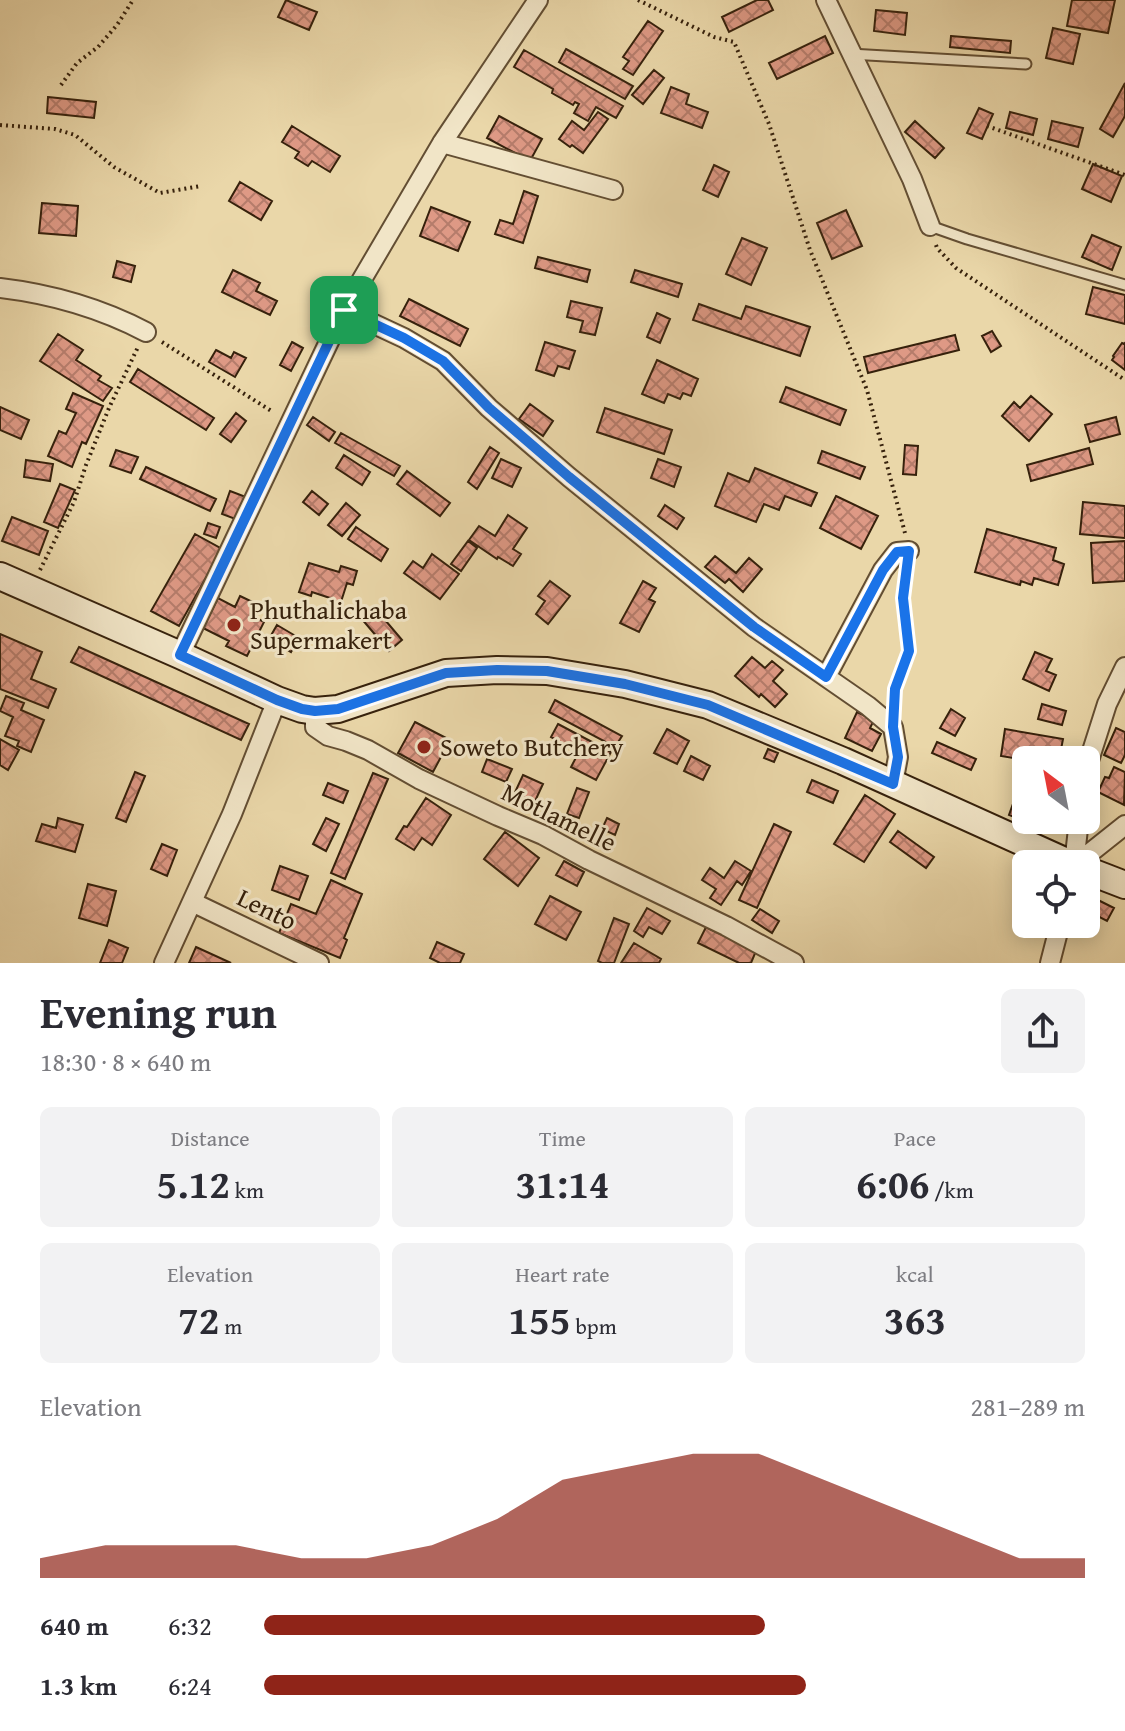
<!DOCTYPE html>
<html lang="en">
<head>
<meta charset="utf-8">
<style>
	body { margin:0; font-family:"Gentium Book Plus",serif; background:#f2f2f3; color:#2b2b33; height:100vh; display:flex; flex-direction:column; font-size:30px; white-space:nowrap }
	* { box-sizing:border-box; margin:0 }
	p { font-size:26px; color:#7c7c81 }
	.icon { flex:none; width:44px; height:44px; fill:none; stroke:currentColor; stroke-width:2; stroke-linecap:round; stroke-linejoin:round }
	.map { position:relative; height:963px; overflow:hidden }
	.side { display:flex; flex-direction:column; background:#fff; flex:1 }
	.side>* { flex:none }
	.needle { width:52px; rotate:328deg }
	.controls { position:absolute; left:1012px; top:746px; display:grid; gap:16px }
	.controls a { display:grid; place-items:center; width:88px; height:88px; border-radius:12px; background:#fff; box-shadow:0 4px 20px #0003; font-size:40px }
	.pin { position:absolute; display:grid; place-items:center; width:68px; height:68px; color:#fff; margin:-34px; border-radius:16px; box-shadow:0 4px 12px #0006 }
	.round { display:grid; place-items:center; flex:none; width:84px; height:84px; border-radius:12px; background:#f2f2f3 }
	.headline { display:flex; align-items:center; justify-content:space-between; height:136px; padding:0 40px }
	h1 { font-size:44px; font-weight:700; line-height:60px }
	.figures { display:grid; grid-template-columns:repeat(3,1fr); gap:12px; height:136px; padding:8px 40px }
	.figures div { display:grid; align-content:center; border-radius:12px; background:#f2f2f3; text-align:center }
	.figures b { font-size:40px; font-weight:700 }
	.figures small { font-size:22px; font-weight:400 }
	.figures p { font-size:22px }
	.chart { height:224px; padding:16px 40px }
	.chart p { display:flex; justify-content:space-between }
	.chart svg { width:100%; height:144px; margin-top:8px; fill:#8f2418; opacity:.7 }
	ul { padding:0 40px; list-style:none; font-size:26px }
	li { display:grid; grid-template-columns:128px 96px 1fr; align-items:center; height:60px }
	li i { height:20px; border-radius:10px; background:#8f2418 }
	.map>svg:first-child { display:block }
	.building { fill:url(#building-cross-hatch); stroke:#36210c; stroke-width:2 }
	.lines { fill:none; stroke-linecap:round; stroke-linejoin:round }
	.lane-casing { stroke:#634e33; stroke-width:13 }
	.street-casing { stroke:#634e33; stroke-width:22 }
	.secondary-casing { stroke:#36210c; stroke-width:30 }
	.path { stroke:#36210c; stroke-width:4; stroke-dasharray:2 4; stroke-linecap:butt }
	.lane { stroke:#f1e5c7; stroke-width:9 }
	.street { stroke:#f1e5c7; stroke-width:18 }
	.secondary { stroke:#f1e5c7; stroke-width:26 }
	.route-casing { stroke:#fff; stroke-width:16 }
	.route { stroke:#1a73e8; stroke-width:10 }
	.poi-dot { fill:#8f2418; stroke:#f1e5c7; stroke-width:3 }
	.labels { text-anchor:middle; stroke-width:6; stroke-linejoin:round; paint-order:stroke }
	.poi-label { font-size:26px; fill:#36210c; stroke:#f1e5c7; text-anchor:start }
	.street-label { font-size:26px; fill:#36210c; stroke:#f1e5c7 }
</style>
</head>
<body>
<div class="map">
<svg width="1125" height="963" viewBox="0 0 1125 963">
	<defs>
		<pattern id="building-cross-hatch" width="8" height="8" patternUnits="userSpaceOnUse" patternTransform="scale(2)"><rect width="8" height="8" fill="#de9985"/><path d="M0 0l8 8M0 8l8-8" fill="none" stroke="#b57c6b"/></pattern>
	</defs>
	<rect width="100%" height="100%" fill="#ead7a9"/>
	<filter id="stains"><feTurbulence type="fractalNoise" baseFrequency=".0025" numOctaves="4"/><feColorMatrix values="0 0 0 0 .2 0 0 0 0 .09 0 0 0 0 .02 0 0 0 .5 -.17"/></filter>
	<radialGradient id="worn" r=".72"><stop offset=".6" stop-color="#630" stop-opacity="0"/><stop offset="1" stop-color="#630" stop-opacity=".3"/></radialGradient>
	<path class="building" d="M 286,0 L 317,12 L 309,30 L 278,17 Z
		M 757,0 L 768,0 L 773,10 L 729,32 L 722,17 Z
		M 1072,0 L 1115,0 L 1108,33 L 1067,26 Z
		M 876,10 L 907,13 L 905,35 L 874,31 Z
		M 648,21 L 663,31 L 633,75 L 623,69 L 629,61 L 623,57 Z
		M 1053,28 L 1080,34 L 1073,64 L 1046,58 Z
		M 825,36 L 833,53 L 777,79 L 769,63 Z
		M 951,36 L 1011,41 L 1010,53 L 950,47 Z
		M 566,49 L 633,86 L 625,99 L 559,62 Z
		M 524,50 L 623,106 L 616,118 L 596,107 L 588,121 L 574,113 L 579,104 L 575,102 L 573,105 L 552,93 L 553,89 L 514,67 Z
		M 654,70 L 664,78 L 643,104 L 632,95 Z
		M 1125,83 L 1125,116 L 1113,137 L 1100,129 Z
		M 671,87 L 689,94 L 686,104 L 708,112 L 702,128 L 661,113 Z
		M 48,97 L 96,102 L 94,118 L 47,113 Z
		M 979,108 L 993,114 L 982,139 L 967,133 Z
		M 598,112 L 608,119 L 583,153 L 572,145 L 570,147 L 559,139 L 572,121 L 584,130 Z
		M 1010,112 L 1037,119 L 1033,135 L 1006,128 Z
		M 499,116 L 542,139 L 530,161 L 487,138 Z
		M 915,121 L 944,148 L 935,158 L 905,132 Z
		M 1052,121 L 1083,128 L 1078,147 L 1048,139 Z
		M 292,126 L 340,156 L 330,172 L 312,161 L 308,166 L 295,158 L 299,152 L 282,142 Z
		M 1093,164 L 1122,176 L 1111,202 L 1082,189 Z
		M 714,165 L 729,172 L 718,197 L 703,190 Z
		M 240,182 L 272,201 L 261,220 L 229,201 Z
		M 524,191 L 538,196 L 523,243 L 495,234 L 500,220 L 513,224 Z
		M 42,203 L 78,206 L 76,236 L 39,233 Z
		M 431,207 L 470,222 L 458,251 L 420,236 Z
		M 846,210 L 862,246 L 832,259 L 817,223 Z
		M 1092,235 L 1121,247 L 1112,270 L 1082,257 Z
		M 742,238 L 767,248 L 751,285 L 726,274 Z
		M 538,257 L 590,270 L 587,282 L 535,268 Z
		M 117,261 L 135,266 L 131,282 L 113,277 Z
		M 233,270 L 260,283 L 256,291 L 277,301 L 270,315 L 222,292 Z
		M 635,270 L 682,284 L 678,297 L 631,282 Z
		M 1093,287 L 1125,295 L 1125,324 L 1086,314 Z
		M 409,299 L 468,329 L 460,346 L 400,316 Z
		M 571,301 L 602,308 L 595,335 L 580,332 L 583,321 L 567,317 Z
		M 699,304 L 741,319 L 746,306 L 810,327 L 800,356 L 693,320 Z
		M 657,313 L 670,319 L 660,343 L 647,337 Z
		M 992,331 L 1001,346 L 991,352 L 982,336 Z
		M 58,334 L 83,350 L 76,360 L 101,376 L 98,380 L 112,388 L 103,401 L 40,361 Z
		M 955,335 L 959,350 L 868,373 L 864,357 Z
		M 292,342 L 303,348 L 291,371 L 280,365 Z
		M 545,342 L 575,351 L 569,369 L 558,366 L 554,376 L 536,370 Z
		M 1122,343 L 1124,344 L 1125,343 L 1125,370 L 1112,360 L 1114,357 L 1113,356 Z
		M 216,350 L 231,358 L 234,352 L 246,358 L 235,377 L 209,362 Z
		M 657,360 L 698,379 L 691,396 L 683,393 L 680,399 L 668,394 L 664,403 L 642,394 Z
		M 138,369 L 214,418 L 206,430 L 130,382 Z
		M 786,387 L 846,410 L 840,425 L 780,402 Z
		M 73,393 L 103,406 L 86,444 L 82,442 L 72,467 L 48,456 L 59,431 L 66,434 L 76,413 L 66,409 Z
		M 1031,396 L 1052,414 L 1029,441 L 1002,416 L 1014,402 L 1020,408 Z
		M 530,404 L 553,421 L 543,436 L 519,419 Z
		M 0,407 L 29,420 L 21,439 L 0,430 Z
		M 605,408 L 672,430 L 664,454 L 597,432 Z
		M 236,413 L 246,421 L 231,442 L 220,434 Z
		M 313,417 L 335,432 L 329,441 L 307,425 Z
		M 1116,417 L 1120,434 L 1090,442 L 1085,425 Z
		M 341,433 L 400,466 L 394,476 L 335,443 Z
		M 905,445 L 918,446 L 916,475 L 903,474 Z
		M 490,447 L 499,453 L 477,489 L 468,482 Z
		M 1089,448 L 1093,464 L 1031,481 L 1027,465 Z
		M 116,450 L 138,457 L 131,473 L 110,466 Z
		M 822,451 L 865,467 L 860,479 L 818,463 Z
		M 344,455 L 370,472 L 362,485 L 336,468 Z
		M 501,459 L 521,468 L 512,487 L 492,478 Z
		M 658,459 L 681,467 L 674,487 L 651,478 Z
		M 26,460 L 53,464 L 50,481 L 24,477 Z
		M 146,467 L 216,499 L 210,511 L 140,479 Z
		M 755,468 L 817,493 L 811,506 L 785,496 L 779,510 L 764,504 L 756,522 L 715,506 L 728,473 L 749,482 Z
		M 407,471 L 450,503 L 440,516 L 397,484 Z
		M 60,484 L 75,490 L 58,528 L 44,522 Z
		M 230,491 L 246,497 L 238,520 L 222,514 Z
		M 312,491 L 328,504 L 319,515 L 303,502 Z
		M 836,496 L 878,516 L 861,549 L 820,528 Z
		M 1083,502 L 1125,506 L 1125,538 L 1080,534 Z
		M 346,503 L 360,515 L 342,536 L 328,525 Z
		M 665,505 L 684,518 L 677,529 L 658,516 Z
		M 508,515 L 527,528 L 513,549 L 521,554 L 513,566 L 498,557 L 497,559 L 469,540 L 479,526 L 495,536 Z
		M 12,517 L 48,531 L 39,555 L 2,541 Z
		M 208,523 L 220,527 L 216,538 L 204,534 Z
		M 356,527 L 388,549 L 381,561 L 348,539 Z
		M 987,529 L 1056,548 L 1053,560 L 1064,564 L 1058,585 L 1034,578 L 1032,585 L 1021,581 L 1020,585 L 975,572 Z
		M 195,534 L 222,549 L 179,626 L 151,611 Z
		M 468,541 L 477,548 L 461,571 L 451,564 Z
		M 1125,541 L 1125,581 L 1093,583 L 1091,543 Z
		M 432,554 L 459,574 L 440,599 L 404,573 L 413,561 L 423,568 Z
		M 715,556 L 736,573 L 749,558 L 762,569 L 743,592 L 729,579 L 725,583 L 705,567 Z
		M 309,563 L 339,572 L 341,566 L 357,571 L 353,585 L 347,583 L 340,605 L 329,601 L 330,598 L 312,592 L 311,596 L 299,592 Z
		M 550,581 L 570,596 L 548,624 L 536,614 L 545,601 L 538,596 Z
		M 643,581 L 656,588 L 649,599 L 655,602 L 639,632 L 620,623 Z
		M 240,596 L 259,605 L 253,616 L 264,622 L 247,656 L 226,646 L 229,641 L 203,628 L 218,598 L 235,607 Z
		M 374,607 L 402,640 L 389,651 L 361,618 Z
		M 277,625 L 299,638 L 291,652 L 269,639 Z
		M 0,634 L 42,652 L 31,679 L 56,689 L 48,708 L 0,689 Z
		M 79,647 L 249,724 L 241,740 L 71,662 Z
		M 1035,652 L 1052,659 L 1046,671 L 1056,675 L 1049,691 L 1023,679 Z
		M 752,657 L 765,668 L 772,661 L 783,670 L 773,681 L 787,694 L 775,707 L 761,694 L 759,697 L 735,676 Z
		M 6,696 L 24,703 L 21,710 L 44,720 L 31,752 L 17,746 L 19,741 L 5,736 L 13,717 L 0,711 Z
		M 555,700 L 622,736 L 615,747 L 549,712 Z
		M 1042,704 L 1066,711 L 1062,725 L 1038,719 Z
		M 951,709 L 965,718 L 955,736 L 940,728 Z
		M 857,712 L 874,720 L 870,728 L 881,734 L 872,751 L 845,738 Z
		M 415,722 L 450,740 L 433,772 L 398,753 Z
		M 558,724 L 611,752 L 596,780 L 571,767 L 579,752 L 551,737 Z
		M 1116,728 L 1125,732 L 1125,755 L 1121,763 L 1104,755 Z
		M 667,729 L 689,741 L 677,764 L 654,753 Z
		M 1005,729 L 1063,739 L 1059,760 L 1026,760 L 1001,756 Z
		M 0,739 L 19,750 L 8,770 L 0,765 Z
		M 937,742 L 976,759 L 971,770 L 932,753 Z
		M 768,749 L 778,753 L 774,762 L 764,758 Z
		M 691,756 L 710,766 L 703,780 L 684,771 Z
		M 487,759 L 512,769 L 506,782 L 482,772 Z
		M 1114,767 L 1125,772 L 1124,805 L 1098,792 L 1105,777 L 1109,778 Z
		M 135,772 L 145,776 L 126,822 L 116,818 Z
		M 373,773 L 388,779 L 345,879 L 331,873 Z
		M 523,775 L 543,784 L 530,812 L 510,803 Z
		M 812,780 L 838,791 L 833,803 L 807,792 Z
		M 328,783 L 348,791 L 343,803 L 323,795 Z
		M 577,788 L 589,792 L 579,818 L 567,814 Z
		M 865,795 L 895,814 L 864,862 L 834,844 Z
		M 426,798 L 451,815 L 432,845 L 422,838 L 414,850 L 396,839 L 404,826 L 407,827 Z
		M 1014,801 L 1026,805 L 1026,820 L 1048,820 L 1045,829 L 1009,815 Z
		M 58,818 L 83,825 L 75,852 L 36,841 L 42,824 L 56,828 Z
		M 326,818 L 339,824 L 326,851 L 313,844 Z
		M 607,818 L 619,824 L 615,835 L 602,829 Z
		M 774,824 L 791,832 L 757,908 L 739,900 Z
		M 898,831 L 934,857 L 926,868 L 890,842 Z
		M 505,832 L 539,858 L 518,886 L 484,859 Z
		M 162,844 L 177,850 L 167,876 L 151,869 Z
		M 564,861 L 584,872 L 577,886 L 556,875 Z
		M 735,861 L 751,871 L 742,885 L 737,881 L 721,905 L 710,898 L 716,889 L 702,880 L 710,868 L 724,878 Z
		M 280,866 L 308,876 L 299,900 L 272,890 Z
		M 331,880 L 362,894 L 344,938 L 347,940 L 340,958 L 279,933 L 291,904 L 316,914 Z
		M 88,884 L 116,891 L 107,926 L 79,918 Z
		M 550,896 L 581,912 L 566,940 L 535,924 Z
		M 1092,897 L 1114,908 L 1107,921 L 1086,910 Z
		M 647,908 L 670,921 L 662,934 L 649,927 L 643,937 L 634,931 Z
		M 760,909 L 779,921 L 772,933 L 752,920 Z
		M 614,918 L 629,924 L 614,963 L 602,963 L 598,961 Z
		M 706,927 L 756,951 L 751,963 L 739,963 L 698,943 Z
		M 109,940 L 128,948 L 122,963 L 100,963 Z
		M 437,942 L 464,954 L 460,963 L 440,963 L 430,958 Z
		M 634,943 L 661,959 L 659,963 L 621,963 Z
		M 196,947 L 231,963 L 189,963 Z"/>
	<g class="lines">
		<defs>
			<path id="lane" d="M 850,54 L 1026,64
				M 930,226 L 967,239 L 1125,285"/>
			<path id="street" d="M 826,0 L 912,179 L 930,226
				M 442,143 L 613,190
				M 0,288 C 51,294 100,308 146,332
				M 344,310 L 404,338 L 443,361 L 489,408 L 569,477 L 754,627 L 868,706 L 893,727 L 898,757 L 893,784
				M 180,655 L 344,310 L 442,143 L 538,0
				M 826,677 L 883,570 L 897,552 L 909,551
				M 315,711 L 315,727 L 328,736 L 346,741 L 368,750 L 419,779 L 498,816 L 543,835 L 589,860 L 726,926 L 794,963
				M 1086,770 L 1107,704 L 1125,667
				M 1074,864 L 1079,820
				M 1076,864 L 1125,825
				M 192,902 L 319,963
				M 164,963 L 232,814 L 277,700
				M 1050,963 L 1060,924"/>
			<path id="secondary" d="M 0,576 L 180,655 L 277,700 L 302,709 L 315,711 L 338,709 L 446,673 L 497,670 L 547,671 L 625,684 L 708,705 L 843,761 L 1071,864
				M 1086,870 L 1125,885"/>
		</defs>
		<use href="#lane" class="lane-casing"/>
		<use href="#street" class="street-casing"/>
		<use href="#secondary" class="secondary-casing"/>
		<path class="path" d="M 638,0 L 714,37 L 734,42 L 769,124 L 810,250 L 867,390 L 905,533
			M 61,85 L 77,63 L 98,47 L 117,25 L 133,0
			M 0,125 L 55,129 L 75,135 L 114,167 L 160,193 L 201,186
			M 987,126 L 1125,175
			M 936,245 L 937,248 L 956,268 L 1125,380
			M 162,342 L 273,412
			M 40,570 L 74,502 L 86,465 L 109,408 L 138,347
			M 894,705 L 895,689 L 909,651 L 903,598 L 906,573"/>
		<use href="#lane" class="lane"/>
		<use href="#street" class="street"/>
		<use href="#secondary" class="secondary"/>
	</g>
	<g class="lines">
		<defs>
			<path id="route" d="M 344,310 L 404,338 L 443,361 L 489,408 L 569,477 L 754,627 L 826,677 L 883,570 L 897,552 L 909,551 L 903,598 L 909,651 L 895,689 L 893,727 L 898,757 L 893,784 L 708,705 L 625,684 L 547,671 L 497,670 L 446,673 L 338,709 L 315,711 L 302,709 L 277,700 L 180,655 Z"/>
		</defs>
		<use href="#route" class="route-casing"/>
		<use href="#route" class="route"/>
	</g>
	<g class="poi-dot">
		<circle cx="234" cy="625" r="8"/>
		<circle cx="424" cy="747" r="8"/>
	</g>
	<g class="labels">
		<g class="poi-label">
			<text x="250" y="619">Phuthalichaba<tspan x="250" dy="30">Supermakert</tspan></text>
			<text x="440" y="756">Soweto Butchery</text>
		</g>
		<g class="street-label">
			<text transform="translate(559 817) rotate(26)" y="9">Motlamelle</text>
			<text transform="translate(267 909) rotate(26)" y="9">Lento</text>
		</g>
	</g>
	<rect width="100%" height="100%" filter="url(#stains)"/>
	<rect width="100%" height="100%" fill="url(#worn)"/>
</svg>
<div class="controls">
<a><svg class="needle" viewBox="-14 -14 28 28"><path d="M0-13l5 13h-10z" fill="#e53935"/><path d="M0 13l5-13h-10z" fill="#7c7c81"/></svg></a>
<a><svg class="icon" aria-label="locate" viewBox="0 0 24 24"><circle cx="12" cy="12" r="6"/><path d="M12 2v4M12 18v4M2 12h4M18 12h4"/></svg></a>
</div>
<div class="pin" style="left:344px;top:310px;background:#1e9e55"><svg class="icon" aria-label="arrive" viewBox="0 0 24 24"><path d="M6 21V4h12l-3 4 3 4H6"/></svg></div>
</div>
<section class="side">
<div class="headline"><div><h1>Evening run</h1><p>18:30 · 8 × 640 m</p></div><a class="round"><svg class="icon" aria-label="share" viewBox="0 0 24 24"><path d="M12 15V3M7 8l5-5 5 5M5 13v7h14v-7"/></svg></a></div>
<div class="figures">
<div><p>Distance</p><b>5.12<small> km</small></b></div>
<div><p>Time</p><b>31:14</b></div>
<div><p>Pace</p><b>6:06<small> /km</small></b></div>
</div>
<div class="figures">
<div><p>Elevation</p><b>72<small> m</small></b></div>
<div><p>Heart rate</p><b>155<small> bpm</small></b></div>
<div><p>kcal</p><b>363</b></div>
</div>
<div class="chart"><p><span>Elevation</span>281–289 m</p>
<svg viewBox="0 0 160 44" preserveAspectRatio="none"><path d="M0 44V38L10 34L20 34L30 34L40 38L50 38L60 34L70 26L80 14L90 10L100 6L110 6L120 14L130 22L140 30L150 38L160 38V44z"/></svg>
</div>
<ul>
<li><b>640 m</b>6:32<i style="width:61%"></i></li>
<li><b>1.3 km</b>6:24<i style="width:66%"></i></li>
</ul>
</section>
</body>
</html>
